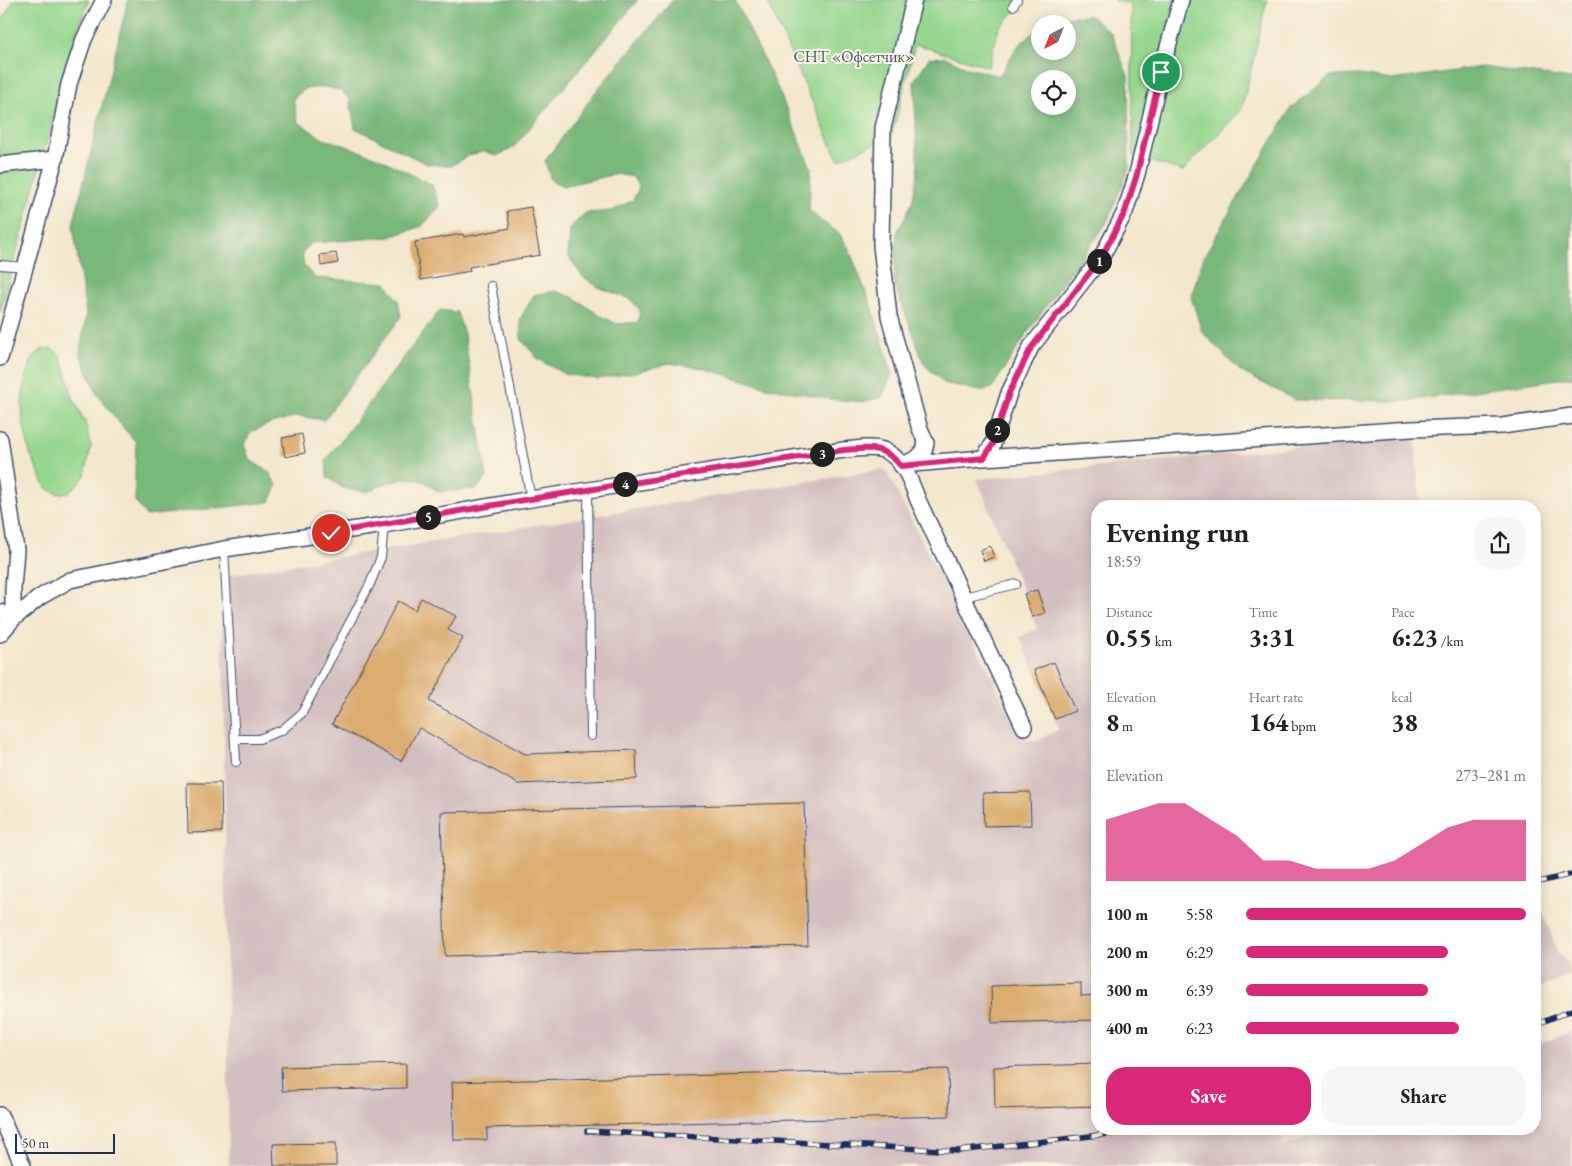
<!DOCTYPE html>
<html lang="en">
<head>
<meta charset="utf-8">
<style>
	body { margin:0; font-family:"EB Garamond",serif; background:#f6f6f6; color:#202124; height:100vh; display:flex; flex-direction:column; font-size:19px; white-space:nowrap }
	* { box-sizing:border-box; margin:0 }
	p { font-size:16px; color:#757577 }
	.icon { flex:none; width:28px; height:28px; fill:none; stroke:currentColor; stroke-width:2; stroke-linecap:round; stroke-linejoin:round }
	.map { position:relative; flex:1; overflow:hidden }
	.sheet { position:absolute; left:1091px; top:500px; width:450px; height:635px; display:flex; flex-direction:column; background:#fff; border-radius:20px; box-shadow:0 2px 12px #0003 }
	.sheet>* { flex:none }
	.needle { width:32px; rotate:222deg }
	.controls { position:absolute; left:1031px; top:15px; display:grid; gap:10px }
	.controls a { display:grid; place-items:center; width:45px; height:45px; border-radius:50%; background:#fff; box-shadow:0 2px 12px #0003; font-size:25px }
	.scale { position:absolute; left:15px; bottom:12px; width:100px; box-sizing:border-box; padding-left:5px; border:2px solid #1b2f5e; border-top:0; font-size:14px; line-height:18px; white-space:nowrap; color:#1b2f5e; -webkit-text-stroke:4px #fcf5e5; paint-order:stroke }
	.pin { position:absolute; display:grid; place-items:center; width:42px; height:42px; color:#fff; margin:-21px; border:2px solid #fff; border-radius:50%; box-shadow:0 1px 5px #0007 }
	.km { position:absolute; width:25px; height:25px; margin:-12px; border-radius:50%; background:#222; color:#fff; font-size:14px; line-height:25px; text-align:center }
	.round { display:grid; place-items:center; flex:none; width:52px; height:52px; border-radius:20px; background:#f6f6f6 }
	.overview { display:flex; align-items:center; justify-content:space-between; height:85px; padding:0 15px }
	h1 { font-size:28px; font-weight:700; line-height:38px }
	.figures { display:grid; grid-template-columns:repeat(3,1fr); gap:8px; height:85px; padding:5px 15px }
	.figures div { display:grid; align-content:center }
	.figures b { font-size:25px; font-weight:700 }
	.figures small { font-size:14px; font-weight:400 }
	.figures p { font-size:14px }
	.chart { height:140px; padding:10px 15px }
	.chart p { display:flex; justify-content:space-between }
	.chart svg { width:100%; height:90px; margin-top:5px; fill:#db2777; opacity:.7 }
	.cta { display:flex; gap:10px; margin-top:auto; padding:10px 15px }
	.cta a { flex:1; height:58px; border-radius:20px; background:#db2777; color:#fff; font-size:20px; font-weight:700; line-height:58px; text-align:center }
	.cta a+a { background:#f6f6f6; color:#202124 }
	ul { padding:0 15px; list-style:none; font-size:16px }
	li { display:grid; grid-template-columns:80px 60px 1fr; align-items:center; height:38px }
	li i { height:12px; border-radius:6px; background:#db2777 }
	.map>svg:first-child { display:block }
	.industrial { fill:#d2bfbf }
	.green { fill:#95d78f; stroke:#588376 }
	.forest { fill:#78b87a; stroke:#4a746c; fill-rule:evenodd }
	.building { fill:#dbac6f }
	.lines { fill:none; stroke-linecap:round; stroke-linejoin:round }
	.lane-casing { stroke:#3b4b6f; stroke-width:10 }
	.street-casing { stroke:#3b4b6f; stroke-width:18 }
	.lane { stroke:#fff; stroke-width:8 }
	.street { stroke:#fff; stroke-width:15 }
	.rail-casing { stroke:#1b2f5e; stroke-width:5.5 }
	.rail { stroke:#fcf5e5; stroke-width:4; stroke-dasharray:11; stroke-linecap:butt }
	.route-casing { stroke:#fff; stroke-width:10 }
	.route { stroke:#db2777; stroke-width:6 }
	.labels { text-anchor:middle; stroke-width:4; stroke-linejoin:round; paint-order:stroke }
	.park-label { font-size:16px; fill:#3a596a; stroke:#fcf5e5 }
</style>
</head>
<body>
<div class="map">
<svg width="1572" height="1166" viewBox="0 0 1572 1166">
	<rect width="100%" height="100%" fill="#fcf5e5"/>
	<filter id="ink" filterUnits="userSpaceOnUse"><feTurbulence type="fractalNoise" baseFrequency=".02" numOctaves="2"/><feDisplacementMap in="SourceGraphic" scale="10" xChannelSelector="R" yChannelSelector="G"/><feConvolveMatrix kernelMatrix="1 2 1 2 8 2 1 2 1" color-interpolation-filters="sRGB"/></filter>
	<filter id="wash" filterUnits="userSpaceOnUse"><feTurbulence type="fractalNoise" baseFrequency=".0096" numOctaves="4" result="noise"/><feDisplacementMap in="SourceGraphic" scale="20" xChannelSelector="R" yChannelSelector="G"/><feGaussianBlur stdDeviation="1.12" result="paint"/><feColorMatrix in="noise" values="0 0 0 0 0 0 0 0 0 0 0 0 0 0 0 0 0 1.4 0 .05"/><feComposite in="paint" operator="in"/></filter>
	<g filter="url(#wash)">
		<rect width="100%" height="100%" fill="#f3e8cd"/>
		<path class="industrial" d="M 1387,438 L 1415,439 L 1420,506 L 1098,506 L 1098,1129 L 1281,1129 L 1282,1147 L 1329,1129 L 1535,1129 L 1535,1046 L 1572,1031 L 1572,1166 L 229,1166 L 222,576 L 885,469 L 1023,738 L 1038,741 L 1059,729 L 1020,637 L 1037,629 L 1024,594 L 977,479 Z
			M 1535,892 L 1559,955 L 1565,960 L 1571,974 L 1535,990 Z"/>
		<path class="green" d="M 14,0 L 89,0 L 76,35 L 0,312 L 0,24 Z
			M 767,0 L 1025,0 L 999,28 L 988,67 L 915,44 L 892,136 L 838,160 Z
			M 1114,0 L 1267,0 L 1242,109 L 1183,171 L 1133,156 L 1131,5 Z
			M 43,349 L 52,349 L 60,355 L 65,368 L 73,398 L 85,422 L 91,446 L 85,476 L 70,492 L 58,494 L 46,488 L 30,453 L 23,423 L 22,402 L 26,375 L 33,357 Z"/>
		<path class="forest" d="M 128,0 L 638,0 L 513,148 L 496,156 L 485,151 L 469,155 L 451,166 L 427,164 L 355,128 L 350,100 L 340,90 L 324,87 L 304,89 L 293,99 L 298,122 L 323,139 L 341,144 L 379,158 L 432,185 L 440,206 L 422,226 L 390,237 L 311,243 L 302,253 L 304,266 L 315,278 L 386,283 L 398,300 L 401,317 L 324,420 L 297,416 L 271,423 L 251,432 L 244,445 L 250,460 L 269,472 L 277,486 L 270,502 L 146,516 L 135,501 L 135,470 L 136,442 L 120,424 L 97,394 L 80,353 L 86,314 L 73,225 Z
			M 673,0 L 735,0 L 778,89 L 811,168 L 809,210 L 821,221 L 839,233 L 849,249 L 873,310 L 892,374 L 882,397 L 863,402 L 830,399 L 767,387 L 703,368 L 669,363 L 636,372 L 598,379 L 564,374 L 538,359 L 521,339 L 520,319 L 534,295 L 555,291 L 573,297 L 599,315 L 617,324 L 638,322 L 640,310 L 630,299 L 598,287 L 582,276 L 568,256 L 570,228 L 585,213 L 612,211 L 633,200 L 639,188 L 633,177 L 616,174 L 563,186 L 551,180 L 545,161 L 597,90 Z
			M 1074,16 L 1091,16 L 1111,33 L 1128,76 L 1129,169 L 1106,224 L 1032,326 L 992,388 L 980,391 L 944,383 L 924,364 L 894,283 L 897,233 L 912,203 L 918,173 L 914,81 L 929,58 L 945,57 L 968,68 L 999,76 C 1006,68 1009,57 1016,49 C 1023,40 1031,34 1040,28 L 1040,51 L 1068,51 L 1068,24 L 1046,24 L 1052,20 ZM 1040,79 L 1068,79 L 1068,106 L 1040,106 Z
			M 1481,67 L 1572,79 L 1572,377 L 1405,401 L 1295,400 L 1240,371 L 1202,332 L 1191,297 L 1204,256 L 1291,108 L 1330,76 L 1360,75 L 1392,80 Z
			M 440,310 L 457,312 L 464,334 L 487,477 L 477,489 L 438,492 L 426,482 L 409,478 L 386,483 L 368,492 L 343,488 L 327,477 L 326,460 Z"/>
		<g id="blocks">
			<path class="building" d="M 531,207 L 540,255 L 469,267 L 470,271 L 421,280 L 415,242 L 463,234 L 464,237 L 510,228 L 507,211 Z
				M 336,253 L 338,263 L 321,266 L 320,255 Z
				M 302,434 L 305,453 L 285,457 L 282,438 Z
				M 990,546 L 994,557 L 984,561 L 980,550 Z
				M 1037,590 L 1045,613 L 1032,617 L 1024,594 Z
				M 421,598 L 456,616 L 448,630 L 463,638 L 429,701 L 525,754 L 636,750 L 637,779 L 518,784 L 419,728 L 401,761 L 332,724 L 398,601 L 415,610 Z
				M 1054,662 L 1075,711 L 1055,719 L 1034,670 Z
				M 187,783 L 221,783 L 222,832 L 188,833 Z
				M 1030,792 L 1031,825 L 984,826 L 983,793 Z
				M 804,803 L 808,946 L 445,956 L 441,812 Z
				M 1081,983 L 1081,996 L 1098,995 L 1098,1020 L 992,1023 L 991,986 Z
				M 406,1064 L 406,1088 L 282,1091 L 281,1067 Z
				M 1098,1064 L 1098,1106 L 995,1109 L 994,1067 Z
				M 948,1069 L 949,1116 L 487,1128 L 487,1140 L 454,1140 L 452,1082 Z
				M 336,1143 L 336,1166 L 274,1166 L 273,1144 Z"/>
		</g>
	</g>
	<g filter="url(#ink)">
		<use href="#blocks" fill-opacity="0" stroke="#3b4b6f" stroke-width="1"/>
		<g class="lines">
			<defs>
				<path id="lane" d="M 1013,6 L 1017,0
					M 0,265 L 25,267
					M 491,286 L 531,499
					M 588,490 L 591,736
					M 224,549 L 236,762
					M 964,597 L 1016,584
					M 235,739 L 259,739 L 282,730 L 302,713 L 370,584 L 381,557 L 384,525"/>
				<path id="street" d="M 0,165 L 55,159
					M 0,358 L 55,159 L 69,84 L 84,39 L 104,0
					M 0,439 L 16,550 L 13,588 L 13,619 L 0,612
					M 983,458 L 993,444 L 1009,393 L 1031,347 L 1101,258 L 1125,212 L 1137,174 L 1161,72 L 1181,0
					M 905,464 L 917,458 L 924,451 L 926,443 L 919,426 L 889,316 L 881,245 L 883,128 L 914,0
					M 901,465 L 983,458 L 1411,429 L 1502,426 L 1572,416
					M 0,634 L 13,619 L 40,597 L 70,580 L 224,549 L 384,525 L 531,499 L 844,450 C 856,449 872,446 883,450 C 903,457 911,482 918,500 L 1024,727
					M 0,1115 L 23,1166"/>
			</defs>
			<use href="#lane" class="lane-casing"/>
			<use href="#street" class="street-casing"/>
			<use href="#lane" class="lane"/>
			<use href="#street" class="street"/>
			<defs>
				<path id="rail" d="M 1535,883 L 1572,874
					M 1535,1025 L 1572,1010
					M 587,1131 L 958,1151 L 1153,1129"/>
			</defs>
			<use href="#rail" class="rail-casing"/>
			<use href="#rail" class="rail"/>
		</g>
	</g>
	<g class="lines" filter="url(#ink)">
		<defs>
			<path id="route" d="M 331,533 L 530,499 L 844,450 C 869,448 884,445 901,466 L 984,458 L 993,444 L 1009,393 L 1031,348 L 1101,258 L 1125,212 L 1137,174 L 1161,72"/>
		</defs>
		<use href="#route" class="route-casing"/>
		<use href="#route" class="route"/>
	</g>
	<g class="labels">
		<g class="park-label">
			<text x="854" y="62">СНТ «Офсетчик»</text>
		</g>
	</g>
</svg>
<div class="controls">
<a><svg class="needle" viewBox="-14 -14 28 28"><path d="M0-13l5 13h-10z" fill="#e53935"/><path d="M0 13l5-13h-10z" fill="#757577"/></svg></a>
<a><svg class="icon" aria-label="locate" viewBox="0 0 24 24"><circle cx="12" cy="12" r="6"/><path d="M12 2v4M12 18v4M2 12h4M18 12h4"/></svg></a>
</div>
<div class="scale">50 m</div>
<div class="pin" style="left:1161px;top:72px;background:#1e9e55"><svg class="icon" aria-label="arrive" viewBox="0 0 24 24"><path d="M6 21V4h12l-3 4 3 4H6"/></svg></div>
<div class="pin" style="left:331px;top:533px;background:#d93025"><svg class="icon" aria-label="check" viewBox="0 0 24 24"><path d="M5 12l5 5 9-10"/></svg></div>
<b class="km" style="left:1099px;top:261px">1</b>
<b class="km" style="left:997px;top:430px">2</b>
<b class="km" style="left:822px;top:454px">3</b>
<b class="km" style="left:625px;top:484px">4</b>
<b class="km" style="left:428px;top:517px">5</b>
<section class="sheet">
<div class="overview"><div><h1>Evening run</h1><p>18:59</p></div><a class="round"><svg class="icon" aria-label="share" viewBox="0 0 24 24"><path d="M12 15V3M7 8l5-5 5 5M5 13v7h14v-7"/></svg></a></div>
<div class="figures">
<div><p>Distance</p><b>0.55<small> km</small></b></div>
<div><p>Time</p><b>3:31</b></div>
<div><p>Pace</p><b>6:23<small> /km</small></b></div>
</div>
<div class="figures">
<div><p>Elevation</p><b>8<small> m</small></b></div>
<div><p>Heart rate</p><b>164<small> bpm</small></b></div>
<div><p>kcal</p><b>38</b></div>
</div>
<div class="chart"><p><span>Elevation</span>273–281 m</p>
<svg viewBox="0 0 160 44" preserveAspectRatio="none"><path d="M0 44V14L10 10L20 6L30 6L40 14L50 22L60 34L70 34L80 38L90 38L100 38L110 34L120 26L130 18L140 14L150 14L160 14V44z"/></svg>
</div>
<ul>
<li><b>100 m</b>5:58<i style="width:100%"></i></li>
<li><b>200 m</b>6:29<i style="width:72%"></i></li>
<li><b>300 m</b>6:39<i style="width:65%"></i></li>
<li><b>400 m</b>6:23<i style="width:76%"></i></li>
</ul>
<div class="cta"><a>Save</a><a>Share</a></div>
</section>
</div>
</body>
</html>
